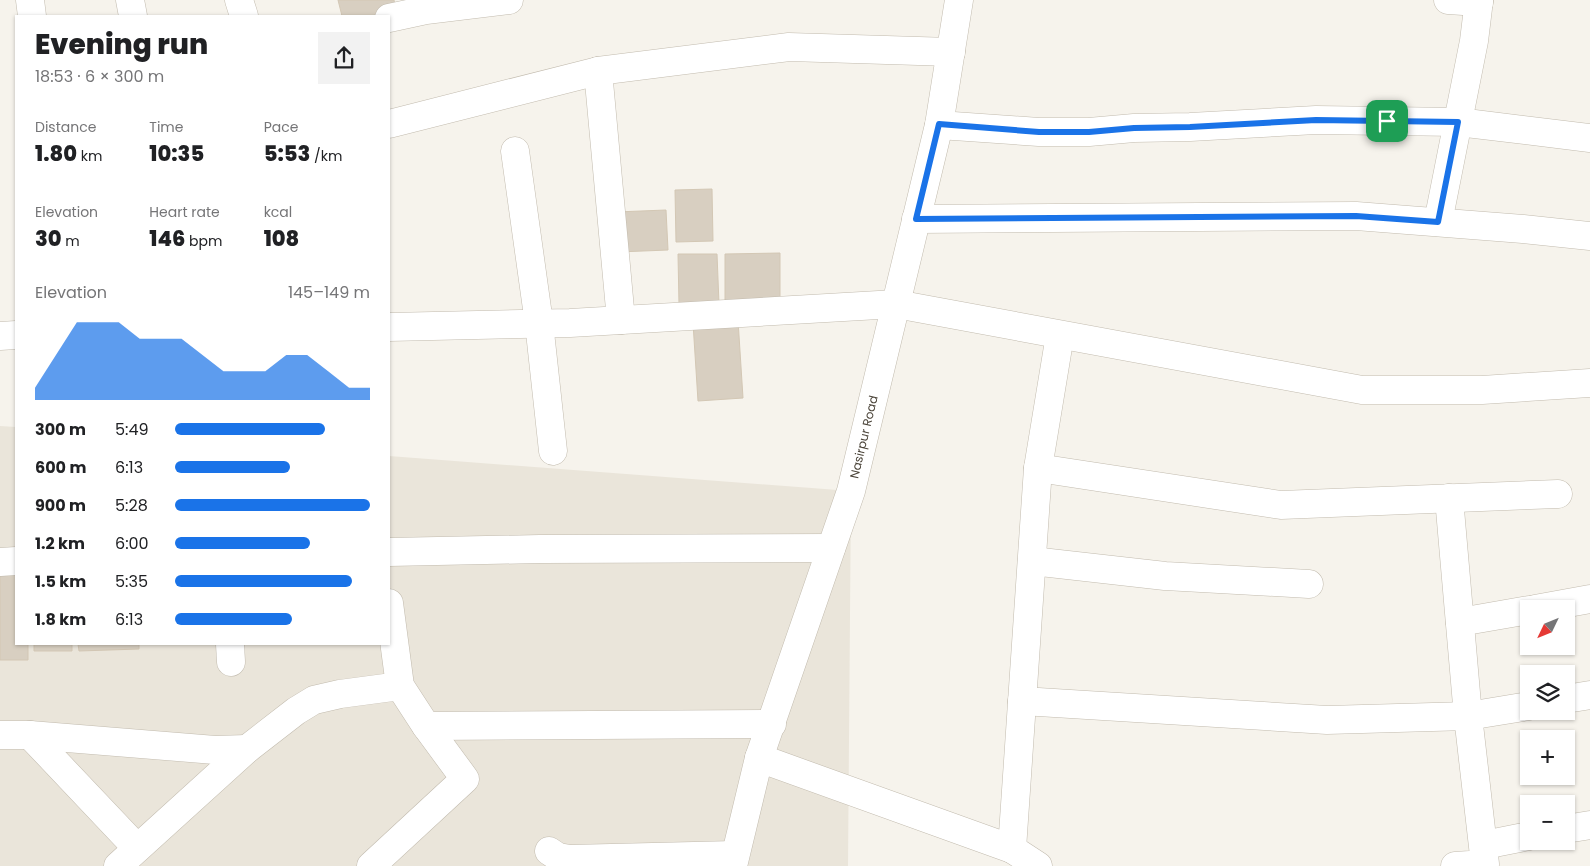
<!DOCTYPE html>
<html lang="en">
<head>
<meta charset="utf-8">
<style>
	body { margin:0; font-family:Poppins,sans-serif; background:#f2f2f2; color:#202124; height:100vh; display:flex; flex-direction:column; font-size:19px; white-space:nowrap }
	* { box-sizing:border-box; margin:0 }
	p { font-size:16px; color:#757577 }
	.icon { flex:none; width:28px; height:28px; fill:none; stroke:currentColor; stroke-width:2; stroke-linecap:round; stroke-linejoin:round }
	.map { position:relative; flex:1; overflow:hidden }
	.sheet { position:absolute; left:15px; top:15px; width:375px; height:630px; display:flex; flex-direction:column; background:#fff; border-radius:0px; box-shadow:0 1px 4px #0004 }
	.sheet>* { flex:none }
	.needle { width:32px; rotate:227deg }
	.buttons { position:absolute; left:1520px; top:600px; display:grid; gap:10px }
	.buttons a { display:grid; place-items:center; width:55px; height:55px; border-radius:0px; background:#fff; box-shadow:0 1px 4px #0004; font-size:25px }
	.pin { position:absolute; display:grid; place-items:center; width:42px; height:42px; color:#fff; margin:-21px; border-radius:10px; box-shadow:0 2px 8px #0006 }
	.round { display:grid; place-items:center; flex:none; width:52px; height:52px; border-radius:0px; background:#f2f2f2 }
	.overview { display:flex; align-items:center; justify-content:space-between; height:85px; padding:0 20px }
	h1 { font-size:28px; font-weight:800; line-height:38px }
	.stats { display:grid; grid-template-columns:repeat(3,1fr); gap:8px; height:85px; padding:5px 20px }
	.stats div { display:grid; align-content:center }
	.stats b { font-size:21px; font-weight:800 }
	.stats small { font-size:14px; font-weight:400 }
	.stats p { font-size:14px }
	.chart { height:140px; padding:10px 20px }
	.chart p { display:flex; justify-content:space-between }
	.chart svg { width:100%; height:90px; margin-top:5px; fill:#1a73e8; opacity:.7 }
	ul { padding:0 20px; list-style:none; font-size:16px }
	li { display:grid; grid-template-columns:80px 60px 1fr; align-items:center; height:38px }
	li i { height:12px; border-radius:6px; background:#1a73e8 }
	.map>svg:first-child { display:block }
	.residential { fill:#eae5da }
	.building { fill:#d8cfc1; stroke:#d3c7b4 }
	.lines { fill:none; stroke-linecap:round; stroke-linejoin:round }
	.street-casing { stroke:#c2bbae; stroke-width:29 }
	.street { stroke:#fff; stroke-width:28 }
	.route-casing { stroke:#fff; stroke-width:10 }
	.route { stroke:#1a73e8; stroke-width:6 }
	.labels { text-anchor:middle; stroke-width:4.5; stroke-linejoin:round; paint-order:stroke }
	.street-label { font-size:12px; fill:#4b4439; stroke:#fff }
</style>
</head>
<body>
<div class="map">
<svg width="1590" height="866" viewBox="0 0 1590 866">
	<rect width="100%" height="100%" fill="#f6f3ec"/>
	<path class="residential" d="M 0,426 L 16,427 L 16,644 L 389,644 L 389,456 L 851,491 L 848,866 L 0,866 Z"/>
	<path class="building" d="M 338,0 L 394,0 L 396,10 L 371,16 L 342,16 Z
		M 712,189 L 713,241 L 676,242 L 675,190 Z
		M 666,210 L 668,250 L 618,252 L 616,212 Z
		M 780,253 L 780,303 L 725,303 L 725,254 Z
		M 678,254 L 717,254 L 719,304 L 679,305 Z
		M 738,320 L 743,398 L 698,401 L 693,323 Z
		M 0,575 L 16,575 L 16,644 L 28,644 L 28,660 L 0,660 Z
		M 34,644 L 72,644 L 72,651 L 34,651 Z
		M 78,644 L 139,644 L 139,649 L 79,651 Z"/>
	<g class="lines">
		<defs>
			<g id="street">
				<path d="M 30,0 L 32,16"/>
				<path d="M 130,0 L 133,16"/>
				<path d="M 239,0 L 244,16"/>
				<path d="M 1448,0 L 1479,2"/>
				<path d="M 389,18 L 426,10 L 509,0"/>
				<path d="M 598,71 L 621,320"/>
				<path d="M 389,124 L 598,71 L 789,47 L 951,52"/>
				<path d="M 939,125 L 1039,132 L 1089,132 L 1134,128 L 1190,127 L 1316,120 L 1458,122 L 1590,138"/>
				<path d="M 515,151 L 539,323 L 553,451"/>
				<path d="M 916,219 L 1356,216 L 1523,229 L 1590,236"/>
				<path d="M 1438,222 L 1474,41 L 1479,0"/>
				<path d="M 389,327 L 570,323 L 896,304 L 1362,390 L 1482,390 L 1590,383"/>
				<path d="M 1060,335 L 1038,468 L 1281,505 L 1558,494"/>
				<path d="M 0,336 L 16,335"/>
				<path d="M 1449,498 L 1468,716 L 1485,864 L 1455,866"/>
				<path d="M 389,552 L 540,549 L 831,548"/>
				<path d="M 1032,561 L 1165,576 L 1309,584"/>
				<path d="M 0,562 L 16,561"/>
				<path d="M 389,603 L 400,686 L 426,726 L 772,724"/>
				<path d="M 1535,609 L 1590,599"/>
				<path d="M 1460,622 L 1529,610"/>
				<path d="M 230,644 L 231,662"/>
				<path d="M 1566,699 L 1590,695"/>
				<path d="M 1022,701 L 1327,720 L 1468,716 L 1529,706"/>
				<path d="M 0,735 L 30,735 L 215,750 L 247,749"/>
				<path d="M 30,735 L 137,848"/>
				<path d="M 759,758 L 1012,849 L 1038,468"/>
				<path d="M 1566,829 L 1590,825"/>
				<path d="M 1484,845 L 1529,836"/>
				<path d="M 1012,849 L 1038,866"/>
				<path d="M 549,851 L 558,857 L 570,859 L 735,855"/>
				<path d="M 118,866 L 247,749 L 296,711 L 314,700 L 340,694 L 400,686"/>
				<path d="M 371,866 L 465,779 L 426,726"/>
				<path id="s1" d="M 733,866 L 759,758 L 851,491 L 939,125 L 959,0"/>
			</g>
		</defs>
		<use href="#street" class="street-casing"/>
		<use href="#street" class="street"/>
	</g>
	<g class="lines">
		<defs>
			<path id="route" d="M 1316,120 L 1458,122 L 1438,222 L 1356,216 L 916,219 L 939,124 L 1039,132 L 1089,132 L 1134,128 L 1190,127 Z"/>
		</defs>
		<use href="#route" class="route-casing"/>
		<use href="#route" class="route"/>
	</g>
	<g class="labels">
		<g class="street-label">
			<text dy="4" stroke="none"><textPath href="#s1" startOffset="449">Nasirpur Road</textPath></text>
		</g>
	</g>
</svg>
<div class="buttons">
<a><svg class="needle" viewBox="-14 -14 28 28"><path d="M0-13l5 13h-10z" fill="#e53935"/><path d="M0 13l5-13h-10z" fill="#757577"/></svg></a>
<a><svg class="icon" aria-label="layers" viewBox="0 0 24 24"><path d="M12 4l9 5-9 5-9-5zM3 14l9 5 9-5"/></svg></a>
<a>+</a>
<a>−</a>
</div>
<div class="pin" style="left:1387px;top:121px;background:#1e9e55"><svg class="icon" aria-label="arrive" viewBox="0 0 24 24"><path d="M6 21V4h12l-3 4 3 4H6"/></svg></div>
<section class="sheet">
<div class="overview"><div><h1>Evening run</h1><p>18:53 · 6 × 300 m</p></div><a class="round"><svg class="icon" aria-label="share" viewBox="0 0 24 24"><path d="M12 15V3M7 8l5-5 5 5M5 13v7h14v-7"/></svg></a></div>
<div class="stats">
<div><p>Distance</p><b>1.80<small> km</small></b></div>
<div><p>Time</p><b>10:35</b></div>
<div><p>Pace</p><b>5:53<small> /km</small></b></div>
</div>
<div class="stats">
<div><p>Elevation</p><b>30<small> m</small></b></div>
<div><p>Heart rate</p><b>146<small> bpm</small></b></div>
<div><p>kcal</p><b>108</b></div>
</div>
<div class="chart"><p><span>Elevation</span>145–149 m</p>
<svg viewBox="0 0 160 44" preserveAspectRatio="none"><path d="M0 44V38L10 22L20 6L30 6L40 6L50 14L60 14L70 14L80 22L90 30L100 30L110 30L120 22L130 22L140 30L150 38L160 38V44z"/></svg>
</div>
<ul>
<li><b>300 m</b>5:49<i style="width:77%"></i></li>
<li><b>600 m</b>6:13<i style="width:59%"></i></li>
<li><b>900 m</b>5:28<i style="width:100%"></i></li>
<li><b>1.2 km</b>6:00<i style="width:69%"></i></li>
<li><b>1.5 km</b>5:35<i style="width:91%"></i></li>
<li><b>1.8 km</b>6:13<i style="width:60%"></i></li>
</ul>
</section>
</div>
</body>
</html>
